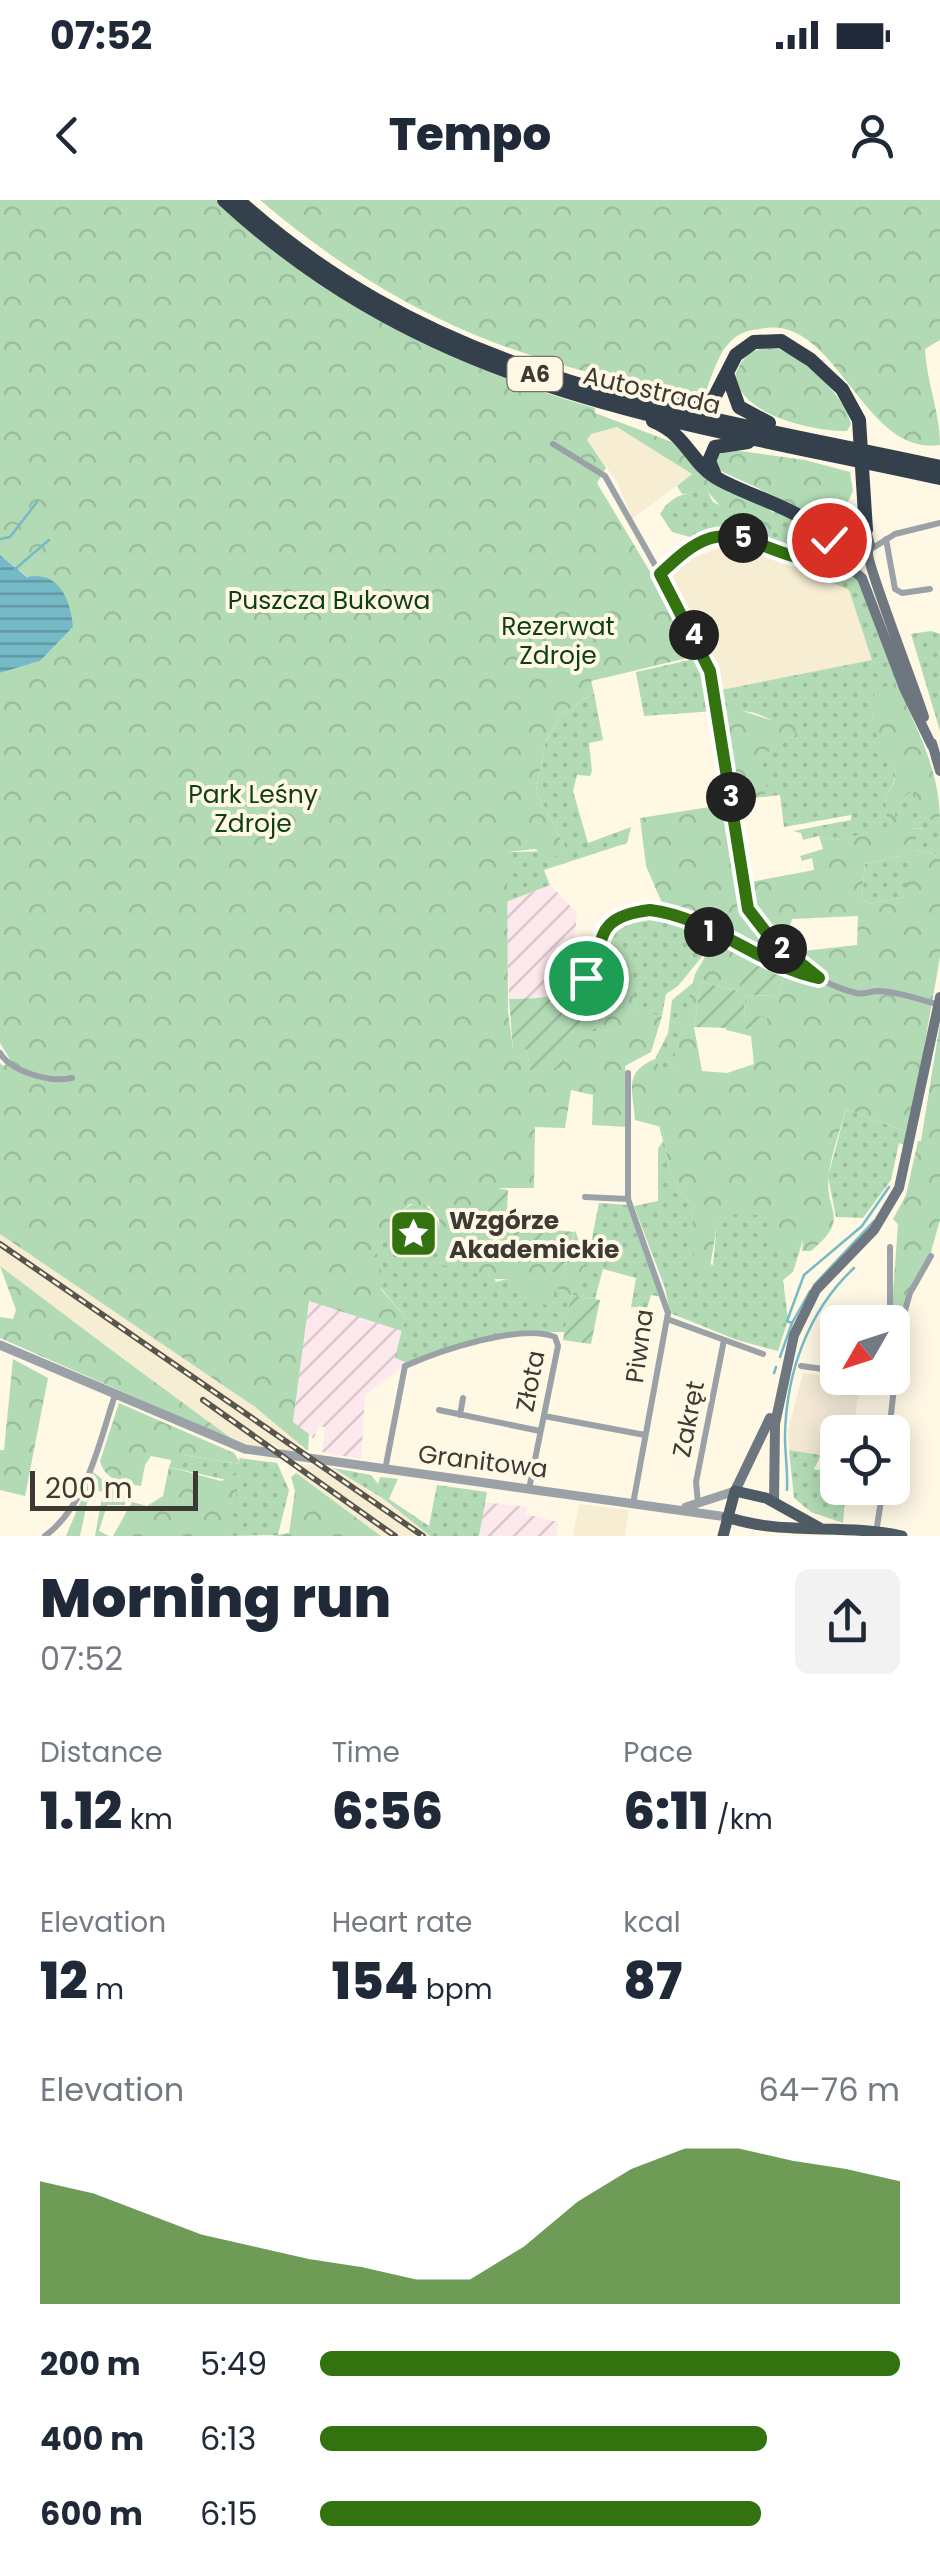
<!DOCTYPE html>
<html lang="en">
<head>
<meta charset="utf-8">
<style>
	body { margin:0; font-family:Poppins,sans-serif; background:#f2f2f3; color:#1f2937; height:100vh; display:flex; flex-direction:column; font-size:38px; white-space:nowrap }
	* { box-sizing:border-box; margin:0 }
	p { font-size:32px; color:#747a83 }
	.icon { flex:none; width:55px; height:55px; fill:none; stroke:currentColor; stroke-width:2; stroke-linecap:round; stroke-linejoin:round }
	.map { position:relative; height:1336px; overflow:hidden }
	.sheet { display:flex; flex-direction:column; background:#fff; flex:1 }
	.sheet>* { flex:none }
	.needle { width:65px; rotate:231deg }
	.buttons { position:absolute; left:820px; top:1105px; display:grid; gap:20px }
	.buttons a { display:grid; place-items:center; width:90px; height:90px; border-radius:15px; background:#fff; box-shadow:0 5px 25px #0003; font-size:50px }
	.scale { position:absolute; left:30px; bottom:25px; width:168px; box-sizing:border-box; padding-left:10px; border:5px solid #3d3a33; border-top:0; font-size:28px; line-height:35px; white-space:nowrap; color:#3d3a33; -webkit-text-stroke:8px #fff8e5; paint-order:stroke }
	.pin { position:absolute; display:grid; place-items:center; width:85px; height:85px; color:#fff; margin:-42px; border:5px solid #fff; border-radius:50%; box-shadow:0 2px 10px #0007 }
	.km { position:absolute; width:50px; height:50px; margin:-25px; border-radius:50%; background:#222; color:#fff; font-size:28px; line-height:50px; text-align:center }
	.round { display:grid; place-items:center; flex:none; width:105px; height:105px; border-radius:15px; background:#f2f2f3 }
	.summary { display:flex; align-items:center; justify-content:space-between; height:170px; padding:0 40px }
	h1 { font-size:55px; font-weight:800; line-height:75px }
	.metrics { display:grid; grid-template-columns:repeat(3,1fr); gap:15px; height:170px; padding:10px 40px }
	.metrics div { display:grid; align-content:center }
	.metrics b { font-size:50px; font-weight:800 }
	.metrics small { font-size:28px; font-weight:400 }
	.metrics p { font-size:28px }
	.chart { height:280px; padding:20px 40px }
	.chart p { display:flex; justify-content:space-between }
	.chart svg { width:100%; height:180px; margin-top:10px; fill:#327310; opacity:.7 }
	ul { padding:0 40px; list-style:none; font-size:32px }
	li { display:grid; grid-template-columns:160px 120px 1fr; align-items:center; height:75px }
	li i { height:25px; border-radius:12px; background:#327310 }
	.status { display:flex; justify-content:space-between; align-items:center; height:70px; padding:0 50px; background:#fff; direction:ltr }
	.status svg { height:28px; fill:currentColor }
	header { display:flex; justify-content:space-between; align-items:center; height:130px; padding:0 40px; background:#fff; font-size:45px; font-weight:800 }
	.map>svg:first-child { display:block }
	.built { fill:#f6edd3 }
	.industrial { fill:url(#industrial-furrows) }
	.education { fill:#f3e9d5 }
	.grass { fill:url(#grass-dots) }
	.forest { fill:url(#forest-crowns); fill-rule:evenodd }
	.garden { fill:url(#garden-furrows) }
	.water { fill:url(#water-rules) }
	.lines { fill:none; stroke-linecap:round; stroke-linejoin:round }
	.stream { stroke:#76bac8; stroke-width:2.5 }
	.minor { stroke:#9aa1a7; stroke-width:6 }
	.tertiary { stroke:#9aa1a7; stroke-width:9 }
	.secondary { stroke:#6e7780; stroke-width:10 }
	.primary { stroke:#4e5a64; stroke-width:11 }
	.motorway { stroke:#34414d; stroke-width:14 }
	.rail-casing { stroke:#58554c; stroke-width:6 }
	.rail { stroke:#fff8e5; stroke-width:2.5; stroke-dasharray:8; stroke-linecap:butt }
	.route-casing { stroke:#fff; stroke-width:20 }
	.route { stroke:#327310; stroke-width:12 }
	.labels { text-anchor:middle; stroke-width:8; stroke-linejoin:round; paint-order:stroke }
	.shield { fill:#fff8e5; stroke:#777368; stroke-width:2.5 }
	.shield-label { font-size:22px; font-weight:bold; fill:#3d3a33 }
	.street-label { font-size:25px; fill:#3d3a33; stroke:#fff8e5 }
	.park-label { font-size:25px; fill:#0e3d17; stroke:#fff8e5 }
	.poi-label { font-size:25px; font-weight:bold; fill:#3d3a33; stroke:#fff8e5; text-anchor:start }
</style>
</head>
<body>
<div class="status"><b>07:52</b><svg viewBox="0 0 49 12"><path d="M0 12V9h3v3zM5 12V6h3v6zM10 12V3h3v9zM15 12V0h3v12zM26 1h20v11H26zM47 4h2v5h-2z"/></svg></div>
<header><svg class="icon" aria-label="back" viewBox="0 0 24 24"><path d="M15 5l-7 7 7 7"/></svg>Tempo<svg class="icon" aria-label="person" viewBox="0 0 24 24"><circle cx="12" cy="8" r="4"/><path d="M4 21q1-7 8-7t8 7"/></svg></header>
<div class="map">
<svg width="940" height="1336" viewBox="0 0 940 1336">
	<defs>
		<pattern id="industrial-furrows" width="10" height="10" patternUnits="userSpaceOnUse" patternTransform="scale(2.5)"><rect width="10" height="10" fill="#fde8ed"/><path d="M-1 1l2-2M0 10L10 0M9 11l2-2" fill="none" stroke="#dac8cc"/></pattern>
		<pattern id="grass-dots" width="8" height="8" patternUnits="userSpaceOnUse" patternTransform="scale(2.5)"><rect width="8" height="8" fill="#b2dbb5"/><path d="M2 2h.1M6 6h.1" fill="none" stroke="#9abd9c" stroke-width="1.8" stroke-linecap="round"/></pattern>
		<pattern id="forest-crowns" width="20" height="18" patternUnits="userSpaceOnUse" patternTransform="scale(2.5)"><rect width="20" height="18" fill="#b2dbb5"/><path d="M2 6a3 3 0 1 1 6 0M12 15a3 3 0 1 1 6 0" fill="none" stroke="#9abd9c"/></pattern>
		<pattern id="garden-furrows" width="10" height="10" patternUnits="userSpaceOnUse" patternTransform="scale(2.5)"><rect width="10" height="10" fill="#b2dbb5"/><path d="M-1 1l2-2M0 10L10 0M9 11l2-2" fill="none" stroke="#9abd9c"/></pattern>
		<pattern id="water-rules" width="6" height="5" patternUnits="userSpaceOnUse" patternTransform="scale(2.5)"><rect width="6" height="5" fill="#76bac8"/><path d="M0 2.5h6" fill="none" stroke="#6298a3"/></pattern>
	</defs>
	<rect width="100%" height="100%" fill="#fff8e5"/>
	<path class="built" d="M 617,227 L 693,274 L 632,319 L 617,281 L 586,241 L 591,234 Z
		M 749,344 L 849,390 L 873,460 L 721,490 L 710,452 L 669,376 L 680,362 L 729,345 L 731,353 L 738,352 Z
		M 0,1034 L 255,1207 L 301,1244 L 298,1249 L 302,1253 L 284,1251 L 273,1243 L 269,1249 L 235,1241 L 56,1108 L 23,1088 L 22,1083 L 0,1066 Z
		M 302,1264 L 320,1266 L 329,1272 L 333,1268 L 384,1299 L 430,1336 L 381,1336 L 296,1273 Z
		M 579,1304 L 629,1310 L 625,1336 L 573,1336 Z"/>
	<path class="industrial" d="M 550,685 L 577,713 L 575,735 L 565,745 L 569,777 L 559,782 L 560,792 L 548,799 L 509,799 L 506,702 Z
		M 309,1100 L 402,1131 L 395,1158 L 407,1163 L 365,1195 L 361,1259 L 322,1252 L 325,1227 L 318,1226 L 314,1239 L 293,1222 Z
		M 485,1302 L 527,1307 L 526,1314 L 558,1322 L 556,1336 L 479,1336 Z"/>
	<path class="education" d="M 803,1173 L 860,1181 L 853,1232 L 838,1232 L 837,1257 L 789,1250 L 788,1231 Z"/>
	<path class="grass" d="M 706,289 L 713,302 L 782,335 L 782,319 L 774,316 L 774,309 L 823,336 L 824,349 L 811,356 L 736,333 L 697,339 L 672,332 L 660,314 C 671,295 686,293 706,289 Z
		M 783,356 L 815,369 L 845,371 L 859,381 L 913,518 L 905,503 L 872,516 C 879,544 911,570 885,595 L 889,630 L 835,640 L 819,636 L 803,640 L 801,633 L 793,631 L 851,620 L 851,615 L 784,627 L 780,595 L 764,597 L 754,560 L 795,535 C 772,521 749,502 723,516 L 721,490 L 872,460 L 849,390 L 781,360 Z
		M 931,431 L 940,434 L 940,531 L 911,434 Z
		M 703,457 L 715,511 L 644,516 L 636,472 Z
		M 594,493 L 603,540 L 589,543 L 592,571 L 590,576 L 577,575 L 573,591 L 588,643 L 631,627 L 627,643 L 544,670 L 550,685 L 506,702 L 507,652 L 567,651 L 536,591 L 545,544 L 560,515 Z
		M 911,590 L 940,622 L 940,655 L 917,650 L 906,697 L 868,704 L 862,698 L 865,664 L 900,656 L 924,628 L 912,629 L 894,618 L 895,602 Z
		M 655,714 L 714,742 L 678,786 L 666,794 L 662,816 L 636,811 L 624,755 L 598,783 L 604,736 L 625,719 Z
		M 694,782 L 671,871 L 662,875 L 655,859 L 668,833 L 672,800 Z
		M 846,909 L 909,933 L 907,946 L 899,943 L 891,980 L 863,1018 L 836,1017 L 828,977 Z
		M 659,926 L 662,927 C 667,956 668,983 692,1004 L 695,1060 L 713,1065 L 718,1014 L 767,1014 L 789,1044 L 803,1040 L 793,1072 L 783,1080 L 788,1120 L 778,1151 L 737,1140 L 670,1113 L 665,1088 L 634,1006 L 658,1001 L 658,949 L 663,941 Z
		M 418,1002 C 446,1012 440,1040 441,1065 L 453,1065 L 477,1043 L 496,1082 L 507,1079 L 539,1097 L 586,1061 L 580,1041 L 591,1043 L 599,1003 L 628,1005 L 663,1097 L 651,1095 L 647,1108 L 631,1107 L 636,1078 L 603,1069 L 595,1099 L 571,1095 L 565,1132 L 510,1132 L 407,1163 L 395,1158 L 405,1117 L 381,1088 L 372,1058 C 389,1040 393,1009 418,1002 Z
		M 789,1250 L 821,1255 L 814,1269 L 837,1274 L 838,1288 L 846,1288 L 843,1323 L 811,1312 L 794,1298 Z
		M 183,1255 L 240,1264 L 239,1258 L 277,1263 L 289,1290 L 278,1335 L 227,1336 L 231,1281 L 169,1267 L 173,1256 Z
		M 333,1268 L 371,1275 L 378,1284 L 380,1277 L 398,1279 L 389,1299 L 429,1326 L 437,1285 L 487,1292 L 479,1336 L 430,1336 L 384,1299 Z"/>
	<path class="forest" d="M 0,0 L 216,0 C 328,100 450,167 595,208 L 595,213 L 680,245 L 782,319 L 782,335 L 722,308 L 706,290 L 682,294 L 677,286 L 692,274 L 617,227 L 591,234 L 587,240 L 606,268 L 597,283 L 700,455 L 591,481 L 594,493 L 560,515 L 545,544 L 536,591 L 567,651 L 549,659 L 535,649 L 507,652 L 508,812 L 513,848 L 526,849 L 531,871 L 572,831 L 596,831 L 598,783 L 624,754 L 636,810 L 662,816 L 651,852 L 625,866 L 628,927 L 592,925 L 593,895 L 571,890 L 565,928 L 535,927 L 534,988 L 494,988 C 509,1029 526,1052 564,1074 L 575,1030 L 586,1061 L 571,1095 L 557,1088 L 549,1107 L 507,1079 L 480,1079 L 472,1061 L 481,1048 L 477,1044 L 453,1065 L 441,1066 L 439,1019 L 429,1006 L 410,1004 C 392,1018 388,1041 373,1058 L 386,1079 L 381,1089 L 405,1117 L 402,1131 L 309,1101 L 293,1222 L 309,1234 L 308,1251 L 255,1207 L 0,1034 L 0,863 L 3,866 L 11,861 L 0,843 L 0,473 L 40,461 L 73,427 L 28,377 L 0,355 Z
		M 260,0 L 940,0 L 940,140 L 925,149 C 927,185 940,211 940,245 C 864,257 838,119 766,128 C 752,130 741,131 731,141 C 718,153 711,179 704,196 C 525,167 399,118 260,0 Z
		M 772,147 C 802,155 843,193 851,224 L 847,231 C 811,231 741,215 735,176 C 742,156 751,149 772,147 Z
		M 725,249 L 805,260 L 850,272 L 853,291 L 843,312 L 830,317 L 815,315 L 719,270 L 715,260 Z
		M 896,483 C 917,529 940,570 940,622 L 919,616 L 918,599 L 912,591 L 895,603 L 895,618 L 908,618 L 912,629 L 926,628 L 900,656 L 865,664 L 862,698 L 868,704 L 905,697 L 910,657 L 917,650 L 940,655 L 940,757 L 909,933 L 846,909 C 840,930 832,952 829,973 C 823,1013 853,1016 811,1051 L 802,1051 L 803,1040 L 780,1049 L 772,1039 L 767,1015 L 719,1014 L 709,1073 L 694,1060 L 692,1004 C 668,983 667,957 662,927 L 635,920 C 633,889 623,873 655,859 L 663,874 L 671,870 L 695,774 L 719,733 L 665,710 L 646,666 L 640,618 L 728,604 L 740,684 L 814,670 L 812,658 L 802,661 L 800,656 L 823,649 L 819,636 L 835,640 L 888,629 L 885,595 C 909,572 885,554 875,531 C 870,517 873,504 875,490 ZM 858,716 L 857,745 L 803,751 L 786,740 L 792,719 ZM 749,758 L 784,776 L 778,796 L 745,795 L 744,816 L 753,829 L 727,824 L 726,830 L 751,836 L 754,864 L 727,873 L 702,871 L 694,827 L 701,782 L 738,791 Z
		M 737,509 L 770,520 L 797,519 L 795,535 L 755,560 L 768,573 L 764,597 L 736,599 L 723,516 Z
		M 940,823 L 940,1020 L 929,1059 L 904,1106 L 892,1106 L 898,1024 L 893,1019 L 906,995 L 918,941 L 921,941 Z
		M 0,1066 C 75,1123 156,1183 235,1241 L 0,1138 L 0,1117 L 13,1119 L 16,1110 Z
		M 13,1159 L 48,1178 L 25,1296 L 0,1290 L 0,1250 L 4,1250 Z
		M 119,1203 L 234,1253 L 241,1264 L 183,1255 L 171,1260 L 151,1256 L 145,1265 L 141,1286 C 124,1283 105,1281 100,1261 Z
		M 169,1267 L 221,1281 L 240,1273 L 229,1336 L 113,1336 L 132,1302 L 147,1306 L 163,1296 Z
		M 93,1272 L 126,1298 L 125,1305 L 107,1305 L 99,1331 L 109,1336 L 95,1336 L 103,1292 L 90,1289 L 80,1336 L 66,1336 Z
		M 296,1273 L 381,1336 L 270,1336 L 289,1333 L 295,1291 L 291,1277 Z"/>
	<path class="garden" d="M 748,758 L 784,776 L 778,796 L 745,795 L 744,816 L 767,817 L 767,829 L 694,827 L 701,782 L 738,791 Z
		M 599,767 L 596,831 L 572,831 L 563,840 L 564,867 L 531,872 L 526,849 L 513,849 L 509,799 C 543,799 578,797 599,767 Z
		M 492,987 L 508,990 L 507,1014 L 527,1027 L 574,1032 L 564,1075 L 554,1073 L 513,1034 L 486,1020 L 483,1009 Z
		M 571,1095 L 600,1100 L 591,1144 L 563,1140 Z"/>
	<path class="water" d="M 0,355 L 27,377 C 60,370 71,402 73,427 L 40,461 L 0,473 Z"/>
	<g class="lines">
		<path class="stream" d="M 0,339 L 10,337 L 37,302
			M 15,369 L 49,340
			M 814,1085 L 874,1021
			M 792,1123 L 810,1091
			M 780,1157 L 792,1123 L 787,1121 L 804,1075 L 862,1026 L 889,987
			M 774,1173 L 776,1167
			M 787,1290 C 788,1272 785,1254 785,1236 C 786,1173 808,1111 854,1068"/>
		<path class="minor" d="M 553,244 L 605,276 L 705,454 L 721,526 L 745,701 C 760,742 814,783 856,793 C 864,795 870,791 878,791 C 898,792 920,799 939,805
			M 886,339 L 895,389 L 902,393 L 930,389
			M 868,351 L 895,334 L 940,323
			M 810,359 L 823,356 L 829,344
			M 660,373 C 713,328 731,331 795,356 C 813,363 822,366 841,362
			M 562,788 L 590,775 C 595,765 594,754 598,742 C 606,718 639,708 662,712 L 793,772 L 815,777
			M 0,853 C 12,872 50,883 72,878
			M 628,873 L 628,999 L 668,1113 L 633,1304
			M 585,997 L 628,999
			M 890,1047 L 890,1122
			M 667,1119 L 763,1154
			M 895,1146 L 910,1093 L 931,1056
			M 801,1166 L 838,1171
			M 439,1210 L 540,1231
			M 460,1215 L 463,1198
			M 544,1216 L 645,1235
			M 889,1232 L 896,1170 L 892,1134
			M 385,1270 L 405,1166 C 439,1151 520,1123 555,1137 L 558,1146 L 529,1289
			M 698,1304 L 696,1282 L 724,1140
			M 876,1333 L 883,1288
			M 45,1336 C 88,1304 99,1242 115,1195"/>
		<path class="tertiary" d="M 0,1145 L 245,1249 L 727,1317
			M 686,1307 L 735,1291"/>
		<path class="secondary" d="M 868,352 C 866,363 917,493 924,517
			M 848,363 L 862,359 L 870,345 L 866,330 L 854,322 L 835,328 L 831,351 L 862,378 L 904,488 L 932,546
			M 932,543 L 940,571
			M 735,1291 L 770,1218
			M 774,1302 L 775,1224 L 794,1135 L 816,1090 L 874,1030 L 899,988 L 940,797"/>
		<path class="primary" d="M 727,1317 C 782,1336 844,1323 902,1336
			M 723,1336 L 735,1291 L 766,1298 L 820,1328"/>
		<path class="motorway" d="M 224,0 C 434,194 673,219 940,278
			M 238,0 C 441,184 684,211 940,267
			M 728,176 L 739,207 L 769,223
			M 680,204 L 713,200 L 736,155 L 754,142 L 781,141 L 811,160 L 842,189 L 859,220 L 866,330
			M 653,221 C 687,235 689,260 715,277 C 745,296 815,312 829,343
			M 714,273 L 709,261 L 715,247 L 748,242
			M 815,320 L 839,325"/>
		<defs>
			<path id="rail" d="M 0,1044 L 423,1336
				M 203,1200 L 395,1336"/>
		</defs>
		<use href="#rail" class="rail-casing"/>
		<use href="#rail" class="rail"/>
	</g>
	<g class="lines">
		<defs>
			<path id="route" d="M 586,778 C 611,751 583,718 650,710 C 710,717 760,766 819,778 L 772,740 L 748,709 L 710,471 L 660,374 C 675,360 691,344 711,338 C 749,327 795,371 824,355 L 829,340"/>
		</defs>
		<use href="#route" class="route-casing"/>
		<use href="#route" class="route"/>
	</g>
	<defs>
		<symbol id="sight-square" viewBox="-11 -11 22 22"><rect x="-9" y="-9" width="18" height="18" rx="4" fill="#327310" stroke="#fff8e5"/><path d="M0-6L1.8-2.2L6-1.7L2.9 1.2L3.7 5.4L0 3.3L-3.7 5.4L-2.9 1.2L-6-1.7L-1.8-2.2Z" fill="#fff"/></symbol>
	</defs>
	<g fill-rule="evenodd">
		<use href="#sight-square" x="386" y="1006" width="55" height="55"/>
	</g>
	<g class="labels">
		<rect class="shield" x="507.5" y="157" width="55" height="34" rx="8"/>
		<g class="shield-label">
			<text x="535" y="182">A6</text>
		</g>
		<g class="street-label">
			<text transform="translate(652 190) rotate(13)" y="9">Autostrada</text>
			<text transform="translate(639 1146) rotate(-82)" y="9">Piwna</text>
			<text transform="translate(530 1181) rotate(-79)" y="9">Złota</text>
			<text transform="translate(688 1219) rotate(-79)" y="9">Zakręt</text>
			<text transform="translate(483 1261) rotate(7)" y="9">Granitowa</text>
		</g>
		<g class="park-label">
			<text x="329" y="409">Puszcza Bukowa</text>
			<text x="558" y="435">Rezerwat<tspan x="558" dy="29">Zdroje</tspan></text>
			<text x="253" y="603">Park Leśny<tspan x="253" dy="29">Zdroje</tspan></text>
		</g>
		<g class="poi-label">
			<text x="449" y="1029">Wzgórze<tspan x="449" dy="29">Akademickie</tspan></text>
		</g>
	</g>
</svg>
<div class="buttons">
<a><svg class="needle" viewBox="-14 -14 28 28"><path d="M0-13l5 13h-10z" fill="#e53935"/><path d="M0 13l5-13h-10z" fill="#747a83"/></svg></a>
<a><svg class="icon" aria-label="locate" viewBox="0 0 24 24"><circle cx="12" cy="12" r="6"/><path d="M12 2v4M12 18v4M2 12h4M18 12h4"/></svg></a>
</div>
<div class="scale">200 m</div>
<div class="pin" style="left:586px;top:778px;background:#1e9e55"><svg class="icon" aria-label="arrive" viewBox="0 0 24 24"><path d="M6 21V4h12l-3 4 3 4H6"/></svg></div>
<div class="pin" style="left:829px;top:340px;background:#d93025"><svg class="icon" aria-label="check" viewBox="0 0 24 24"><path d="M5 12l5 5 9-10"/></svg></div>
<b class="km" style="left:709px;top:732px">1</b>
<b class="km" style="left:782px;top:749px">2</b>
<b class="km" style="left:731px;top:597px">3</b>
<b class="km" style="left:694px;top:435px">4</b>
<b class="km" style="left:743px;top:338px">5</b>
</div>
<section class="sheet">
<div class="summary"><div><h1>Morning run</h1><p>07:52</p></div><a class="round"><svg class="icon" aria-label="share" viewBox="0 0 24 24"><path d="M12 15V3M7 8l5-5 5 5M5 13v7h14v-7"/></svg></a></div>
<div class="metrics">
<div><p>Distance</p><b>1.12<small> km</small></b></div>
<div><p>Time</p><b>6:56</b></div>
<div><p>Pace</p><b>6:11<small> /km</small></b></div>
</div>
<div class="metrics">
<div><p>Elevation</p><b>12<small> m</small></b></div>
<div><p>Heart rate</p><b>154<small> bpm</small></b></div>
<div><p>kcal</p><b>87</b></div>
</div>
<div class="chart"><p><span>Elevation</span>64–76 m</p>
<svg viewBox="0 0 160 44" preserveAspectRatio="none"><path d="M0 44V14L10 17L20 22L30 27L40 30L50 33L60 35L70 38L80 38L90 30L100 19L110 11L120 6L130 6L140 9L150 11L160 14V44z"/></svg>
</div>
<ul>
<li><b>200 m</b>5:49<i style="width:100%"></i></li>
<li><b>400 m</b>6:13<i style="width:77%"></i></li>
<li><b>600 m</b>6:15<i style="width:76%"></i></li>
</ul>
</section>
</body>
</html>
